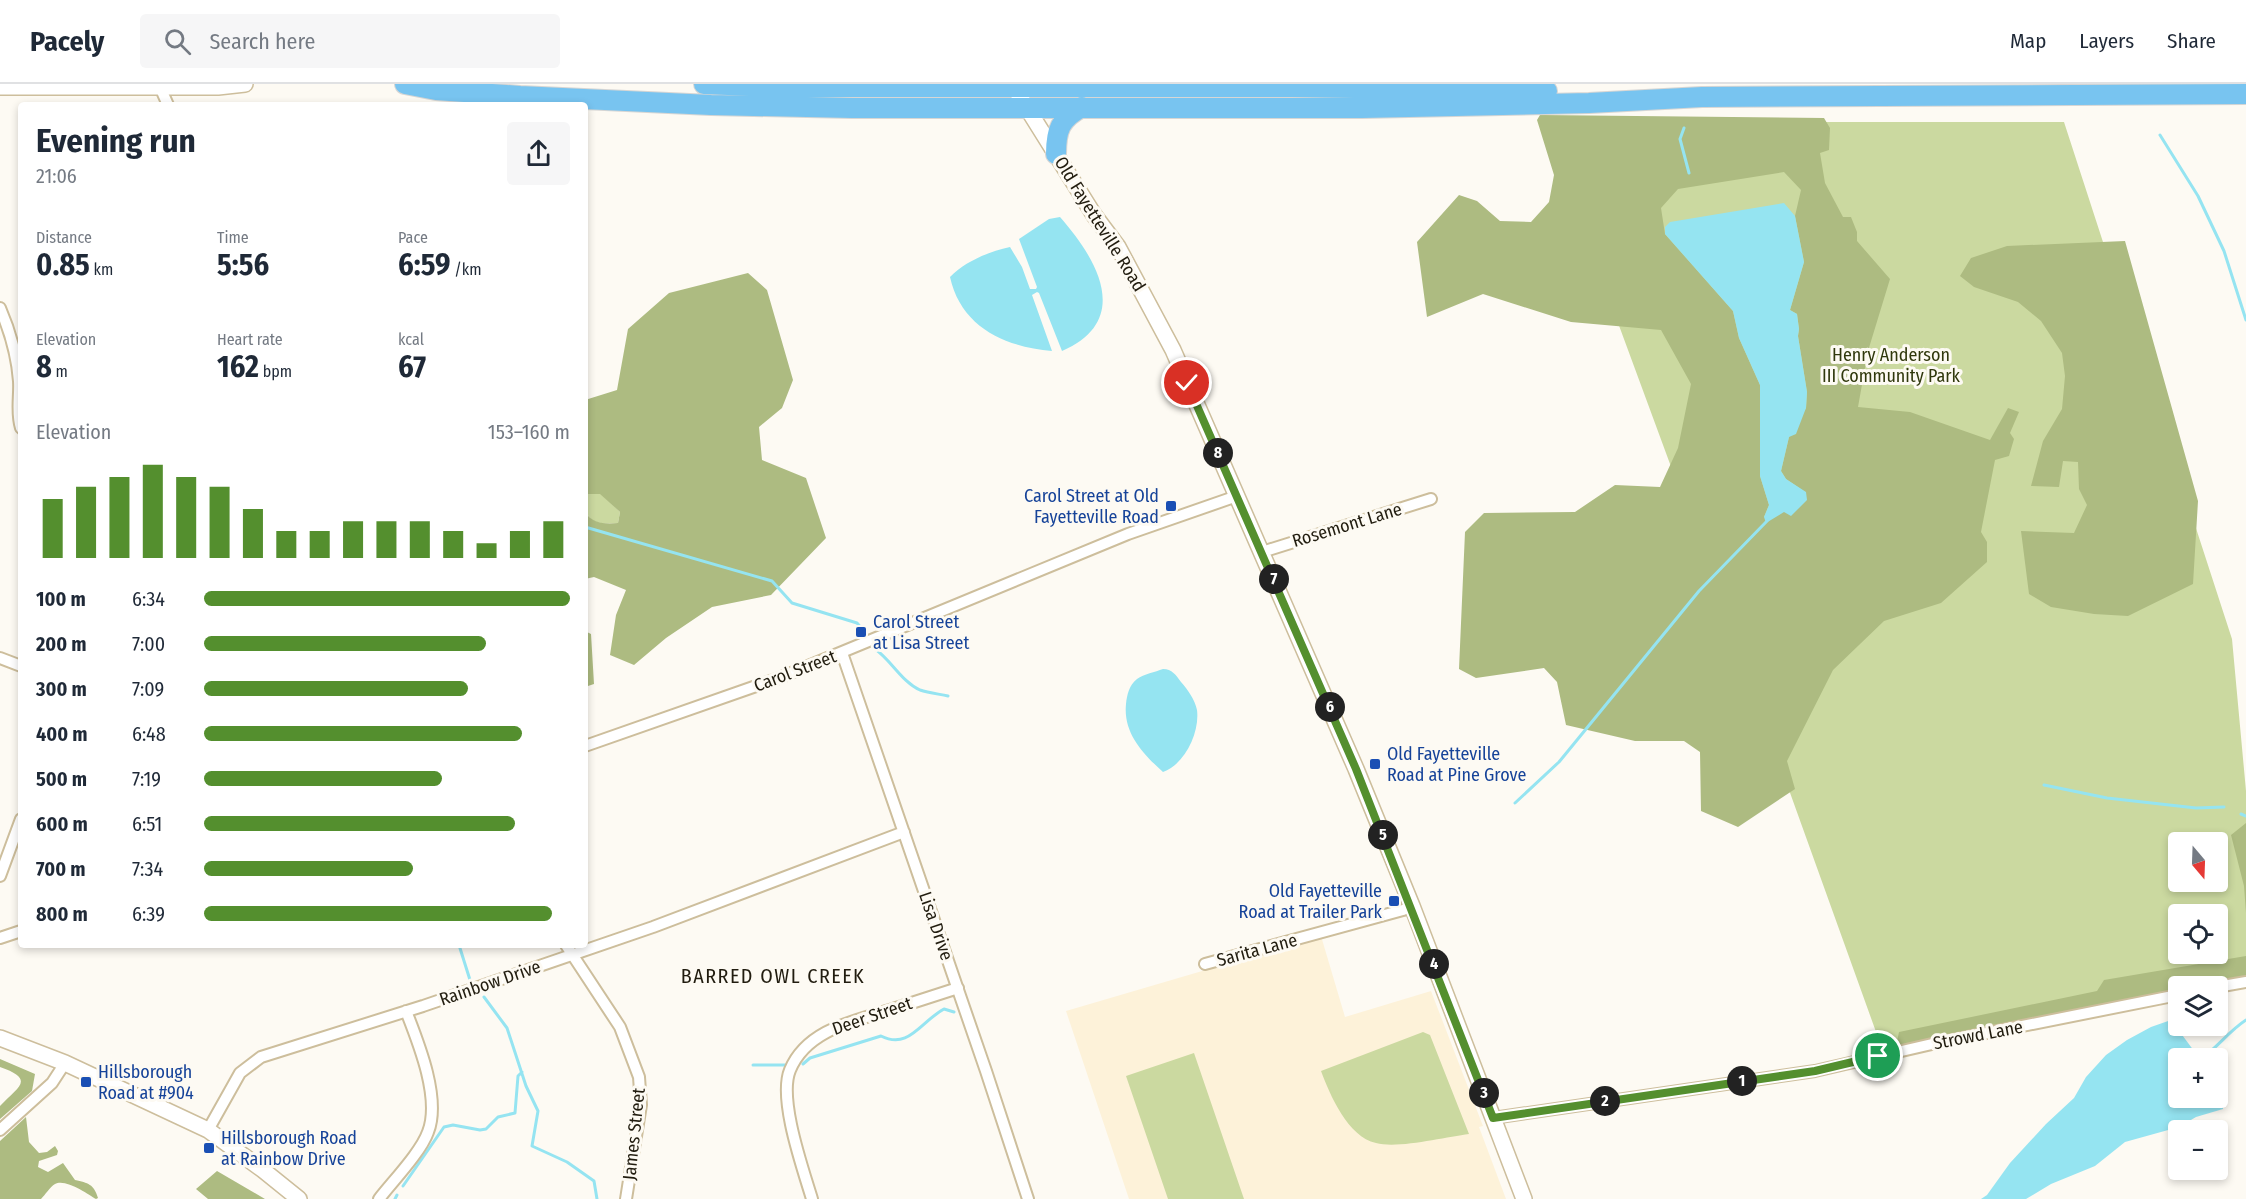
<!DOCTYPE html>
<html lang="en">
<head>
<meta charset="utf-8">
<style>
	body { margin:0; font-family:"Fira Sans Condensed",sans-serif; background:#f6f6f7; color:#1f2937; height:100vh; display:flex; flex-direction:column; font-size:22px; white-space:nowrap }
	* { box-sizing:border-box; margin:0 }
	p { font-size:20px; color:#747a83 }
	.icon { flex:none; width:33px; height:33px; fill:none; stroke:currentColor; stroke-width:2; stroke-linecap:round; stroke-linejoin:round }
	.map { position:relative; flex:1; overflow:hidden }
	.sheet { position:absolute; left:18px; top:18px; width:570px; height:846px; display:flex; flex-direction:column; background:#fff; border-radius:6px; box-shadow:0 3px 9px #0003 }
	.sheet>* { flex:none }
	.needle { width:39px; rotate:161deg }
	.buttons { position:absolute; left:2168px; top:748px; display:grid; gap:12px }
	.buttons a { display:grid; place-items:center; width:60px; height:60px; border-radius:6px; background:#fff; box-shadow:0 3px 9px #0003; font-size:30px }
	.pin { position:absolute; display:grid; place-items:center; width:51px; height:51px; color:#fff; margin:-26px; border:3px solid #fff; border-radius:50%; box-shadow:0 2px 6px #0007 }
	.km { position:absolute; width:30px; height:30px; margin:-15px; border-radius:50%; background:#222; color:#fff; font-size:16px; line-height:30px; text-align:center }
	.round { display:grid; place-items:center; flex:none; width:63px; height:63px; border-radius:6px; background:#f6f6f7 }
	.headline { display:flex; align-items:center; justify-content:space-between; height:102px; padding:0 18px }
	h1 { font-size:33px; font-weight:700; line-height:45px }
	.stats { display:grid; grid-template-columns:repeat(3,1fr); gap:9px; height:102px; padding:6px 18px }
	.stats div { display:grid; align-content:center }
	.stats b { font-size:30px; font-weight:700 }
	.stats small { font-size:16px; font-weight:400 }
	.stats p { font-size:16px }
	.chart { height:168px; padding:12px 18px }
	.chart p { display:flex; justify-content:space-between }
	.chart svg { width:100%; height:108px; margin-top:6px; stroke:#548f2e; stroke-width:6 }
	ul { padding:0 18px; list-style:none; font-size:20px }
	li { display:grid; grid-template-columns:96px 72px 1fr; align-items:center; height:45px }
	li i { height:15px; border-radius:8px; background:#548f2e }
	header { display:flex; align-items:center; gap:36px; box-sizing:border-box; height:84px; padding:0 30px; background:#fff; border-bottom:2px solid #e0e1e3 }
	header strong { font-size:28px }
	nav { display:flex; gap:33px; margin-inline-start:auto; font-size:21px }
	.search { width:420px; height:54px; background:#f6f6f7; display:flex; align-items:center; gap:15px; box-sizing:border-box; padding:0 21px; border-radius:6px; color:#747a83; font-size:22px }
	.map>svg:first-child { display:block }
	.built { fill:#fdf2d9 }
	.green { fill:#cbd9a0; fill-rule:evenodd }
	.forest { fill:#adbb81; fill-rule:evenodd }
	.water { fill:#95e4f1 }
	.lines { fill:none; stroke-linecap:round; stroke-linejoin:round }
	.stream { stroke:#95e4f1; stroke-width:3 }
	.street-casing { stroke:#cdbe9c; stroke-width:14 }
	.secondary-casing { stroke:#cdbe9c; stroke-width:18 }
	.highway-casing { stroke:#d7d6d4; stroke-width:22 }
	.street { stroke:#fff; stroke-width:10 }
	.secondary { stroke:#fff; stroke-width:15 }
	.highway { stroke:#78c4f0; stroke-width:20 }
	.route-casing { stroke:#fff; stroke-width:12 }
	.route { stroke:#548f2e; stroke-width:8 }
	.transit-dot { fill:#1a4fb4; stroke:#fdfaf3; stroke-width:2 }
	.labels { text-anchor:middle; stroke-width:6; stroke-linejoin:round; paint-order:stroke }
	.street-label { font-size:18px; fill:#211c0f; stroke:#fdfaf3 }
	.park-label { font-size:18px; fill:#30380c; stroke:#fdfaf3 }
	.transit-label { font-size:18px; fill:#164399; stroke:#fdfaf3; text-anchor:start }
	.neighbourhood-label { font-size:20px; letter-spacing:1.5px; fill:#211c0f; stroke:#fdfaf3 }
</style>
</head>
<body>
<header>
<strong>Pacely</strong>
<div class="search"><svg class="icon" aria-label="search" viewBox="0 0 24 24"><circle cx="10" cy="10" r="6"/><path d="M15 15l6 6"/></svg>Search here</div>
<nav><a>Map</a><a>Layers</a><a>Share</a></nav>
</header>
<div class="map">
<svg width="2246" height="1115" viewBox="0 0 2246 1115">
	<rect width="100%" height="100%" fill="#fdfaf3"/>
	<path class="built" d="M 1321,852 L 1345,933 L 1431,907 L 1483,1042 L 1479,1043 L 1506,1115 L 1129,1115 L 1066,927 Z"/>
	<path class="green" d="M 1544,38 L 2064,38 L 2232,555 L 2246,707 L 2246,886 L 1880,959 L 1743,578 ZM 2178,759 L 2217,759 L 2217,798 L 2178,798 ZM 2178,831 L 2217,831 L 2217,870 L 2178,870 Z
		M 600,409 L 620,428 L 618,439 C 594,441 582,437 586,410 Z
		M 1423,948 L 1430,951 L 1469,1050 C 1445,1053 1398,1065 1376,1059 C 1348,1053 1330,1011 1321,987 Z
		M 1194,969 L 1244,1115 L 1168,1115 L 1126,992 Z"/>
	<path class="forest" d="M 1540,31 L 1824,34 L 1830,44 L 1829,66 L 1820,69 L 1825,99 L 1843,133 L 1851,133 L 1857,148 L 1857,157 L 1890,195 L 1868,267 L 1858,323 L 1910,328 L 1990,356 L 2008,324 L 2019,328 L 2010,349 L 2014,355 L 2009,372 L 1995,376 L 1981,448 L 1987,458 L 1987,478 L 1941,519 L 1884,537 L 1833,586 L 1787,677 L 1795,705 L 1738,743 L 1701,727 L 1700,668 L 1684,657 L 1635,657 L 1566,641 L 1557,598 L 1544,584 L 1476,594 L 1459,585 L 1465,448 L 1484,429 L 1575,428 L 1615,401 L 1660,403 L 1678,364 L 1691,300 L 1661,246 L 1571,238 L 1483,210 L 1427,233 L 1417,158 L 1459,111 L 1477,117 L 1500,137 L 1531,138 L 1549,118 L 1554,91 L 1537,36 ZM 1784,88 L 1801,106 L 1795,132 L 1804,178 L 1790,226 L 1797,230 L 1799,245 L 1798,252 L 1807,308 L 1806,324 L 1789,353 L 1781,387 L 1786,395 L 1805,408 C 1794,419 1782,434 1764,433 L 1769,421 L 1760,392 L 1760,301 L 1739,254 L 1733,227 L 1665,150 L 1661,124 L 1678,105 Z
		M 2125,157 L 2198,417 L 2193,500 L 2128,532 L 2094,530 L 2051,523 L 2029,510 L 2021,447 L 2074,449 L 2087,421 L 2079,405 L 2078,378 L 2063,377 L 2059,403 L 2031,402 L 2043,357 L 2062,325 L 2065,292 L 2062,269 L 2041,237 L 2018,218 L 1974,203 L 1960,192 L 1971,174 L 2007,162 Z
		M 748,189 L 767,206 L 793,296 L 782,324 L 759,343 L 762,376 L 806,394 L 826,454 L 771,511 L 712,523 L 666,554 L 634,581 L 610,571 L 616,531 L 626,506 L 594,493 L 585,495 L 585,428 C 593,440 605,440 618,439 L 620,428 L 600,410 L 586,410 L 585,412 L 585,316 L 617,306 L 628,245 L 669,209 Z
		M 585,547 L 591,550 L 594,600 L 585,603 Z
		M 2246,739 L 2246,829 L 2244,802 L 2231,751 Z
		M 2246,872 L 2246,894 L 2201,903 L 2178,903 L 2178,907 L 1896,962 L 1899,948 L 2097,907 L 2104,896 Z
		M 0,975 L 35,990 L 32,1007 L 0,1035 L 0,1022 C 17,1003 37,996 0,983 Z
		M 26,1033 L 29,1058 L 39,1069 L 47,1068 L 55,1062 L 58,1067 L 57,1071 L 39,1077 L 38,1083 L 48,1088 L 63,1079 L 75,1096 C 88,1099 94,1100 98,1114 L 96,1115 C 88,1110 65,1094 55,1100 C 50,1103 45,1111 41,1115 L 0,1115 L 0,1057 Z
		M 217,1087 L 265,1115 L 208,1115 L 196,1105 Z"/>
	<path class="water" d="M 1784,119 L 1795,132 L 1804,178 L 1790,226 L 1797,230 L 1799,245 L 1798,252 L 1807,308 L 1806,324 L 1796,350 L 1789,353 L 1781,387 L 1786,395 L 1806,408 L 1807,416 L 1791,432 L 1784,428 L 1766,439 L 1764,433 L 1769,421 L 1760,392 L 1760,301 L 1739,254 L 1733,227 L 1665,150 L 1665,143 L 1670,138 Z
		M 1060,133 C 1097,175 1133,236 1062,267 L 1039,209 L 1037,208 L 1032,211 L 1052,267 C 1005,263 961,243 950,193 C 966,177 988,168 1010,163 L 1022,183 L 1030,205 L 1036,205 L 1037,203 L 1019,155 L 1049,135 Z
		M 1163,585 C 1172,585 1176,591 1181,598 C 1188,606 1195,616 1197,626 C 1200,649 1184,681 1163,688 C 1143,670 1123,649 1126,620 C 1127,611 1129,601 1137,595 C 1144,590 1155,588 1163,585 Z
		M 2171,936 L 2200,975 L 2178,975 L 2178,1014 L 2217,1014 L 2217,999 L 2224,1010 L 2223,1025 L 2196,1033 L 2179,1043 L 2125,1058 L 2095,1082 L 2051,1100 L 2026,1115 L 1981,1115 L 1987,1111 L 2010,1079 L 2046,1040 L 2074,1014 L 2086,993 L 2106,971 L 2127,956 L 2151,943 Z"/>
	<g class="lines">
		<path class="stream" d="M 1684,44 L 1680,55 L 1689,89
			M 2160,51 L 2198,112 L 2224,167 L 2246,236
			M 585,443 L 772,497 L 792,519 L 857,539 L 867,551
			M 875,565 C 891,576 902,598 920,606 C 929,609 939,610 948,612
			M 2044,701 L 2107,714 L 2196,724 L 2224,723
			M 1515,719 L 1559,678 L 1699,507 L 1767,437
			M 2241,730 L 2246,732
			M 459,861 L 470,896
			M 484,913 L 507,944 L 526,1002 L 538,1027 L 532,1062 L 567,1078 L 594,1097 L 597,1115
			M 2201,975 C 2218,963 2229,947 2246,936
			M 803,980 L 810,974 L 881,952 C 909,966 920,938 944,925 L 954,928
			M 753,981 L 785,981
			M 403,1102 L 444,1043 L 453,1041 L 480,1046 L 486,1045 L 498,1033 L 515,1029 L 518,992 L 522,988
			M 395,1115 L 397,1111"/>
		<defs>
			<path id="street" d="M 160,3 L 168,21
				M 0,224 C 10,247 17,271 19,297 C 20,313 16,328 21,344
				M 1262,468 L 1431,415
				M 842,569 L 986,987 L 1028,1115
				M 0,574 L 21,582
				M 585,662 L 779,594 L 1128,450 L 1237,412
				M 0,792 L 21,735
				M 0,854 L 21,847
				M 566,861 L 620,943 L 639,993 L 641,1021 L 626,1115
				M 1205,880 L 1403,826 L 1412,822
				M 2217,903 L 2246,898
				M 1493,1034 L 1815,987 L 1932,960 L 2178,911
				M 0,1046 L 52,999 L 65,979
				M 208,1046 L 240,989 L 261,973 L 423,922 L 653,843 L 904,748
				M 379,1115 C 393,1097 421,1068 428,1048 C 441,1015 419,960 406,927
				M 812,1115 C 803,1085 778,1015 790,986 C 807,945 855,937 893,925 C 914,918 936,911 958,904"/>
			<path id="secondary" d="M 1012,0 L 1094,131 L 1118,163 L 1173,266 L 1356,685 L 1412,822 L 1524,1115
				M 0,3 L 218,3 L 245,0
				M 0,954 L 65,979 L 208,1046 L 263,1086 L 299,1115"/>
			<path id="highway" d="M 405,0 L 436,6 L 520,12 L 711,21 L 852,24 L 1362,24 L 1589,19 L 1702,13 L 2246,10
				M 704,0 L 777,3 L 1292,3 L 1547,7
				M 1056,70 C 1056,46 1060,35 1082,23"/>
		</defs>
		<use href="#street" class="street-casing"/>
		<use href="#secondary" class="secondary-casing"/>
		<use href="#highway" class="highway-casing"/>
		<use href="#street" class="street"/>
		<use href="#secondary" class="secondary"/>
		<use href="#highway" class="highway"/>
	</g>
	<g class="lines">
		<defs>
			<path id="route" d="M 1187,299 L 1356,685 L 1493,1034 L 1815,987 L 1878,972"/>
		</defs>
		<use href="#route" class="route-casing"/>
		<use href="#route" class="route"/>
	</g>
	<g class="transit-dot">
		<rect x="1165" y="416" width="12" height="12" rx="3"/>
		<rect x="855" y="542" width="12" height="12" rx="3"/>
		<rect x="1369" y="674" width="12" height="12" rx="3"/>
		<rect x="1388" y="811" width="12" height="12" rx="3"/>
		<rect x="80" y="992" width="12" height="12" rx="3"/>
		<rect x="203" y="1058" width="12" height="12" rx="3"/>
	</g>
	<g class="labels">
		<g class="street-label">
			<text transform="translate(1100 140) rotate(58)" y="6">Old Fayetteville Road</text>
			<text transform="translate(1347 441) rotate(-17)" y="6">Rosemont Lane</text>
			<text transform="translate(795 587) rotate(-21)" y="6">Carol Street</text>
			<text transform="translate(936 842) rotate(71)" y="6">Lisa Drive</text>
			<text transform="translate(1257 866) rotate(-15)" y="6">Sarita Lane</text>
			<text transform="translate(490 899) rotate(-19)" y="6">Rainbow Drive</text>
			<text transform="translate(872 932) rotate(-19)" y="6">Deer Street</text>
			<text transform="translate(1978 951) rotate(-11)" y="6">Strowd Lane</text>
			<text transform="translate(634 1050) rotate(-84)" y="6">James Street</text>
		</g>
		<g class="park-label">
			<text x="1891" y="277">Henry Anderson<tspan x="1891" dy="21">III Community Park</tspan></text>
		</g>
		<g class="transit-label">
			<text x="1159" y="418" text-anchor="end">Carol Street at Old<tspan x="1159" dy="21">Fayetteville Road</tspan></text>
			<text x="873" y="544">Carol Street<tspan x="873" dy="21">at Lisa Street</tspan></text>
			<text x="1387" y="676">Old Fayetteville<tspan x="1387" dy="21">Road at Pine Grove</tspan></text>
			<text x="1382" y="813" text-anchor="end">Old Fayetteville<tspan x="1382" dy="21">Road at Trailer Park</tspan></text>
			<text x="98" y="994">Hillsborough<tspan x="98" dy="21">Road at #904</tspan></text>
			<text x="221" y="1060">Hillsborough Road<tspan x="221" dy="21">at Rainbow Drive</tspan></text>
		</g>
		<g class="neighbourhood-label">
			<text x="773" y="899">BARRED OWL CREEK</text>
		</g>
	</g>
</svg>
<div class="buttons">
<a><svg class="needle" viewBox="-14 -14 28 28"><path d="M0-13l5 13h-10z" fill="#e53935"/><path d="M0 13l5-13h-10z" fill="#747a83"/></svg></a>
<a><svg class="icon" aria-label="locate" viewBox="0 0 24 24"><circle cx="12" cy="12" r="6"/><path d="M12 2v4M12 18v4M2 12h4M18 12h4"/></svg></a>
<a><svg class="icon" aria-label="layers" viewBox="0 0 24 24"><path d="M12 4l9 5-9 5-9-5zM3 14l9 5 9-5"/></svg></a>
<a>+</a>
<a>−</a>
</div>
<div class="pin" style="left:1878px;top:972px;background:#1e9e55"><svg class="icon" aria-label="arrive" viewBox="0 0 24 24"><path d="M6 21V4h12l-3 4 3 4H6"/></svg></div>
<div class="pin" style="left:1187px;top:299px;background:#d93025"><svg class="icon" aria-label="check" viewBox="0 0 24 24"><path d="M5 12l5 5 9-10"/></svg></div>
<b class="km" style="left:1742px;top:997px">1</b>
<b class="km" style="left:1605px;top:1017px">2</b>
<b class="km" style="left:1484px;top:1009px">3</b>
<b class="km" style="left:1434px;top:880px">4</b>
<b class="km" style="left:1383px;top:751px">5</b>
<b class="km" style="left:1330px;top:623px">6</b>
<b class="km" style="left:1274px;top:495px">7</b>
<b class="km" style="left:1218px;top:369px">8</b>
<section class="sheet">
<div class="headline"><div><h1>Evening run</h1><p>21:06</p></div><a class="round"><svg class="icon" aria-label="share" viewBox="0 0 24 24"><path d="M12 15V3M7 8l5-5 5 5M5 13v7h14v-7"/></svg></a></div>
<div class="stats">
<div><p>Distance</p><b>0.85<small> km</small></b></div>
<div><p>Time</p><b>5:56</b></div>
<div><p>Pace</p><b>6:59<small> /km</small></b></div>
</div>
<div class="stats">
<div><p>Elevation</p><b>8<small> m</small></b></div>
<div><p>Heart rate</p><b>162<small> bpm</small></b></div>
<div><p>kcal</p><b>67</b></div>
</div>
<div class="chart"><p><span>Elevation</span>153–160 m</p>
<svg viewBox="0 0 160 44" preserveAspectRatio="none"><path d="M5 44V20M15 44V15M25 44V11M35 44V6M45 44V11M55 44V15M65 44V24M75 44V33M85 44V33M95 44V29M105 44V29M115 44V29M125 44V33M135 44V38M145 44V33M155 44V29"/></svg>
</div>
<ul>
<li><b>100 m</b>6:34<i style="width:100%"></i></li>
<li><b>200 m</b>7:00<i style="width:77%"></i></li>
<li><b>300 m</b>7:09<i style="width:72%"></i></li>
<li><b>400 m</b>6:48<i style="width:87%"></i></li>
<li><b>500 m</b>7:19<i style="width:65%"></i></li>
<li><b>600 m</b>6:51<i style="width:85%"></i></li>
<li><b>700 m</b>7:34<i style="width:57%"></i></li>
<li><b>800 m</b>6:39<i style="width:95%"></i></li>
</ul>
</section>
</div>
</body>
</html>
